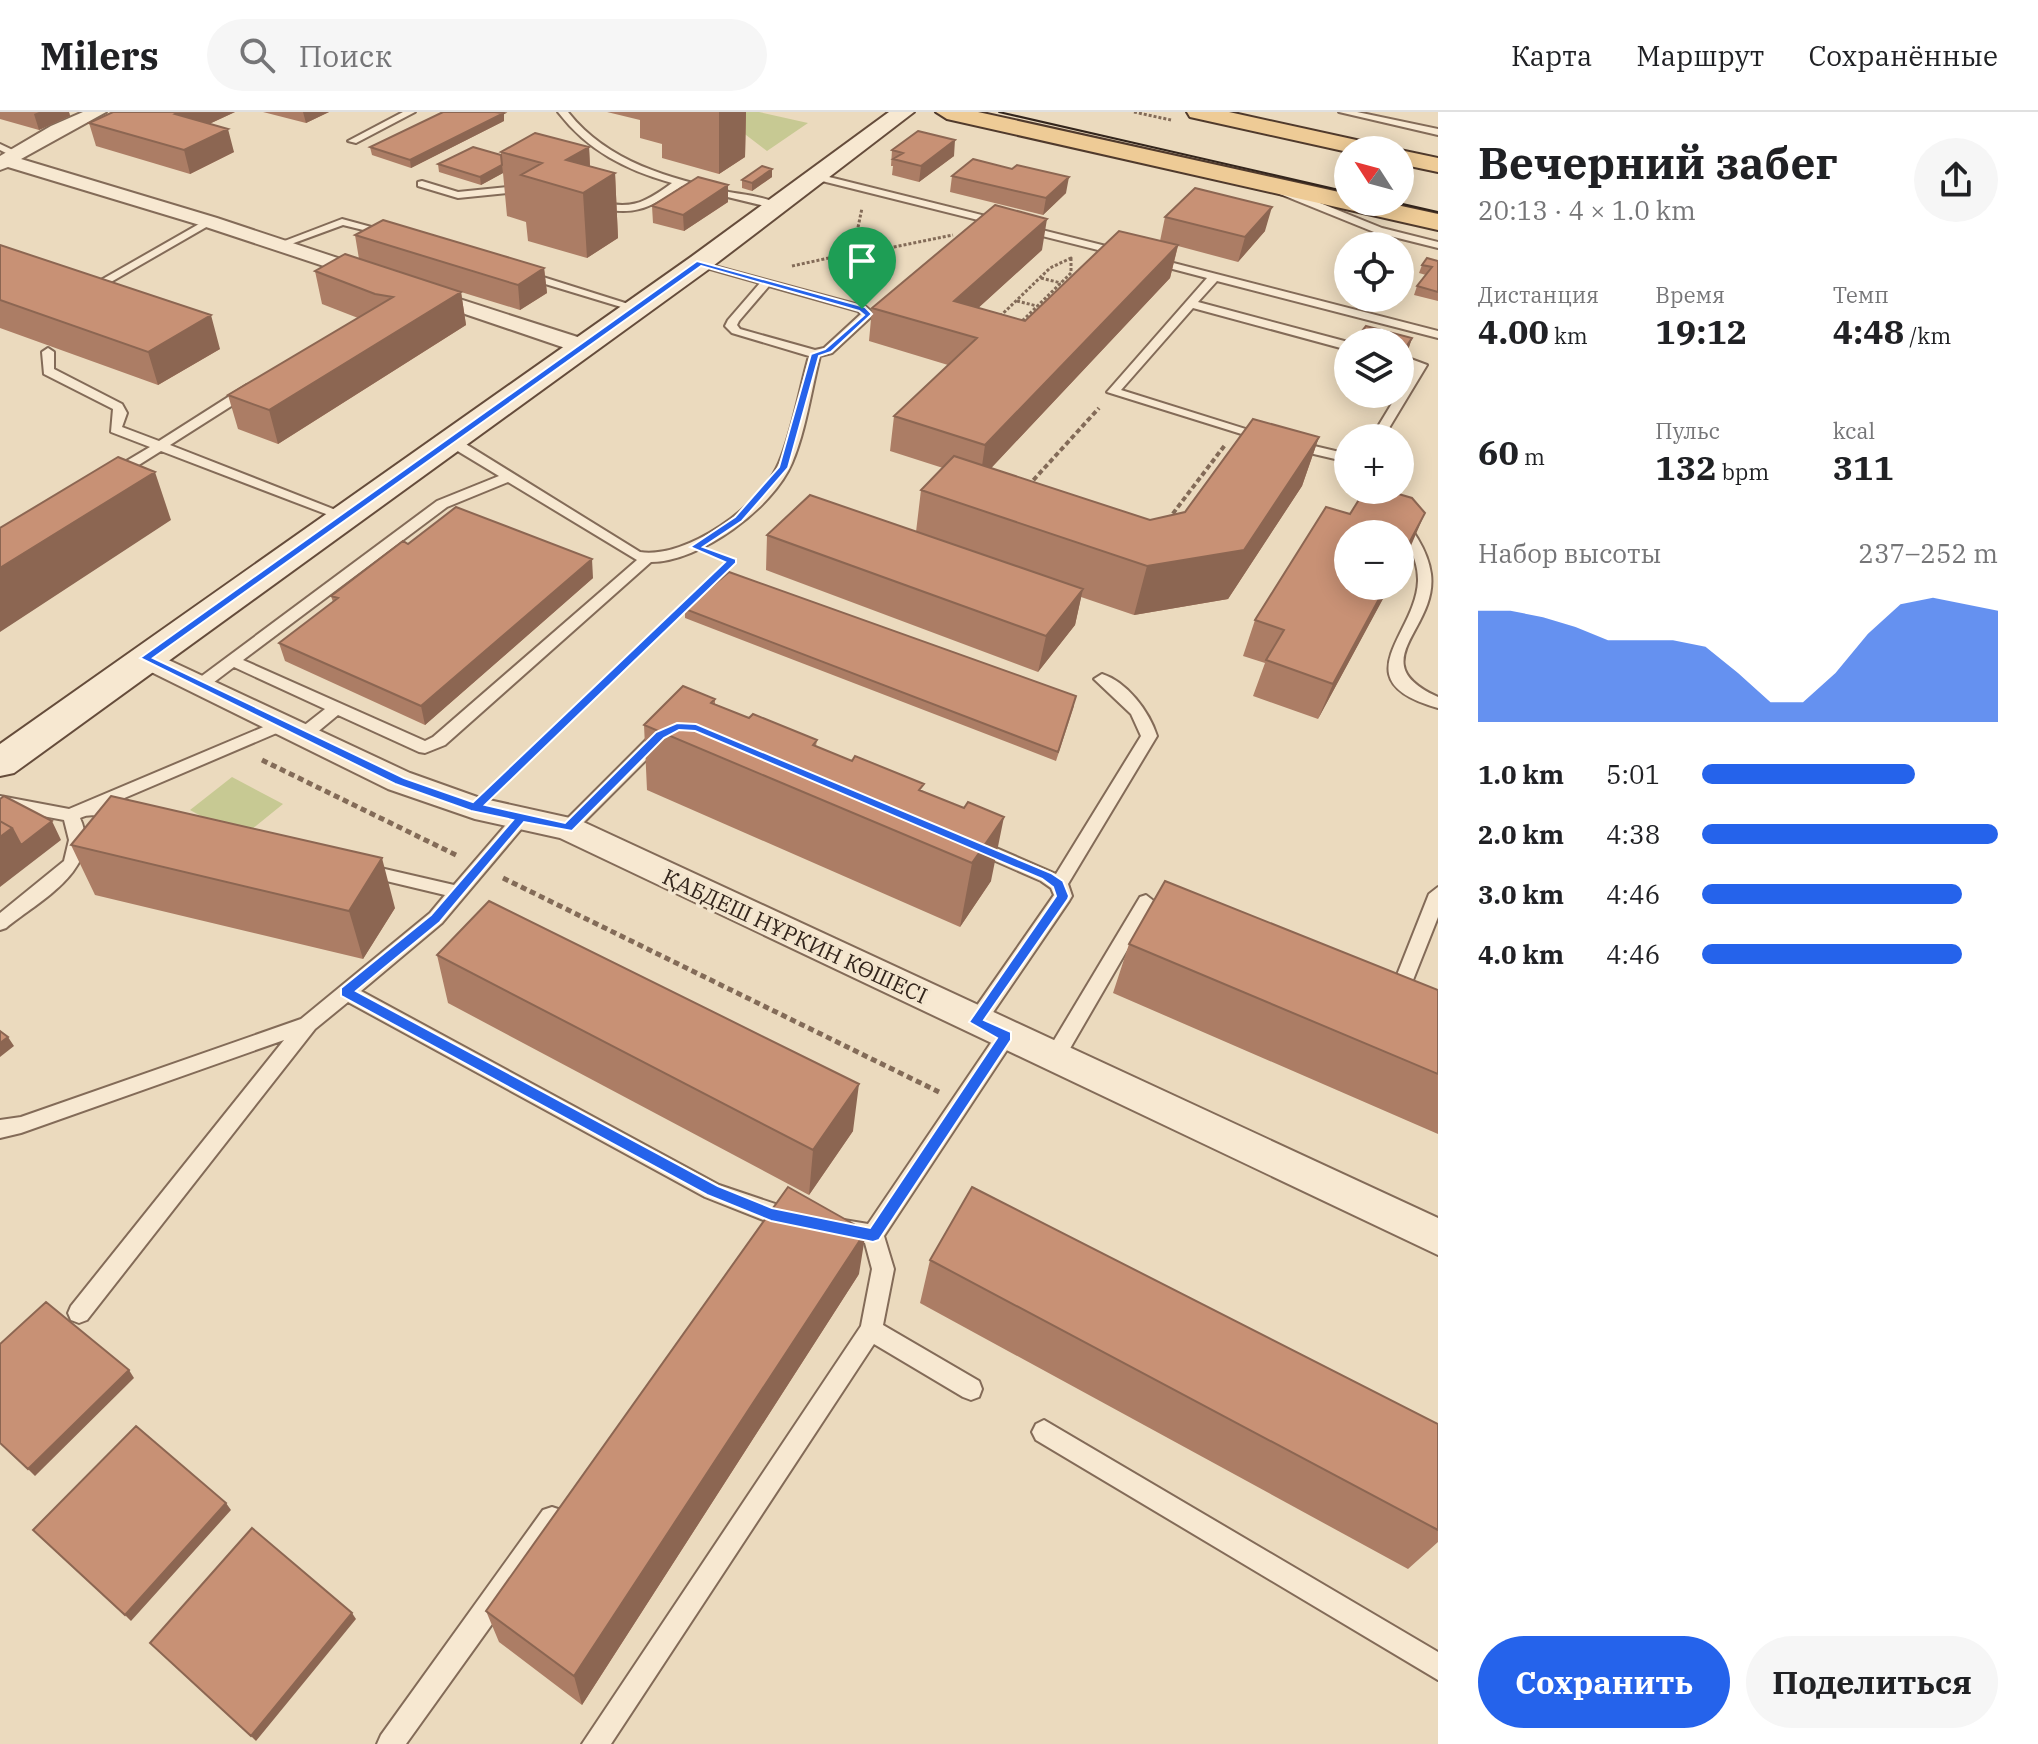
<!DOCTYPE html>
<html lang="ru">
<head>
<meta charset="utf-8">
<style>
	body { margin:0; font-family:"IBM Plex Serif",serif; background:#f6f6f6; color:#202124; height:100vh; display:flex; flex-direction:column; font-size:30px; white-space:nowrap }
	* { box-sizing:border-box; margin:0 }
	p { font-size:26px; color:#757577 }
	.icon { flex:none; width:44px; height:44px; fill:none; stroke:currentColor; stroke-width:2; stroke-linecap:round; stroke-linejoin:round }
	.map { position:relative; flex:1; overflow:hidden }
	.panel { display:flex; flex-direction:column; background:#fff; width:600px }
	.panel>* { flex:none }
	.needle { width:52px; rotate:306deg }
	.fabs { position:absolute; left:1334px; top:24px; display:grid; gap:16px }
	.fabs a { display:grid; place-items:center; width:80px; height:80px; border-radius:50%; background:#fff; box-shadow:0 4px 20px #0003; font-size:40px }
	.pin { position:absolute; display:grid; place-items:center; width:68px; height:68px; color:#fff; margin:-82px -34px; border-radius:50% 50% 50% 0; rotate:-45deg; box-shadow:0 0 8px #0007 }
	.pin .icon { rotate:45deg }
	.round { display:grid; place-items:center; flex:none; width:84px; height:84px; border-radius:42px; background:#f6f6f6 }
	.headline { display:flex; align-items:center; justify-content:space-between; height:136px; padding:0 40px }
	h1 { font-size:44px; font-weight:700; line-height:60px }
	.figures { display:grid; grid-template-columns:repeat(3,1fr); gap:12px; height:136px; padding:8px 40px }
	.figures div { display:grid; align-content:center }
	.figures b { font-size:34px; font-weight:700 }
	.figures small { font-size:22px; font-weight:400 }
	.figures p { font-size:22px }
	.chart { height:224px; padding:16px 40px }
	.chart p { display:flex; justify-content:space-between }
	.chart svg { width:100%; height:144px; margin-top:8px; fill:#2563eb; opacity:.7 }
	.cta { display:flex; gap:16px; margin-top:auto; padding:16px 40px }
	.cta a { flex:1; height:92px; border-radius:48px; background:#2563eb; color:#fff; font-size:32px; font-weight:700; line-height:92px; text-align:center }
	.cta a+a { background:#f6f6f6; color:#202124 }
	ul { padding:0 40px; list-style:none; font-size:26px }
	li { display:grid; grid-template-columns:128px 96px 1fr; align-items:center; height:60px }
	li i { height:20px; border-radius:10px; background:#2563eb }
	header { display:flex; align-items:center; gap:48px; box-sizing:border-box; height:112px; padding:0 40px; background:#fff; border-bottom:2px solid #e0e0e0 }
	header strong { font-size:38px }
	nav { display:flex; gap:44px; margin-inline-start:auto; font-size:28px }
	.search { width:560px; height:72px; background:#f6f6f6; display:flex; align-items:center; gap:20px; box-sizing:border-box; padding:0 28px; border-radius:44px; color:#757577; font-size:30px }
	main { display:flex; flex:1; min-height:0 }
	.map>svg:first-child { display:block }
	.green { fill:#c7c993 }
	.lines { fill:none; stroke-linecap:round; stroke-linejoin:round }
	.service-casing { stroke:#836b58; stroke-width:4 }
	.minor-casing { stroke:#836b58; stroke-width:4 }
	.secondary-casing { stroke:#654c3b; stroke-width:4 }
	.primary-casing { stroke:#503a2c; stroke-width:4 }
	.path-far2 { stroke:#836b58; stroke-width:3; stroke-dasharray:3 2; stroke-linecap:butt }
	.path-far1 { stroke:#836b58; stroke-width:4; stroke-dasharray:5 3; stroke-linecap:butt }
	.path { stroke:#836b58; stroke-width:5; stroke-dasharray:6 4; stroke-linecap:butt }
	.service { fill:#f7e8d1; fill-rule:evenodd }
	.minor { fill:#f7e8d1; fill-rule:evenodd }
	.secondary { fill:#f7e8d1; fill-rule:evenodd }
	.primary { fill:#eecb96; fill-rule:evenodd }
	.tram { stroke:#33251c; stroke-width:2 }
	.wall { fill:#ac7d65 }
	.shaded-wall { fill:#8c6652 }
	.building { fill:#c89175; stroke:#8c6652; stroke-width:2 }
	.route { fill:#2563eb; stroke:#fff; stroke-width:2; fill-rule:evenodd }
	.labels { text-anchor:middle; stroke-width:7; stroke-linejoin:round; paint-order:stroke }
	.street-label { font-size:22px; fill:#33251c; stroke:#f3e5ce }
</style>
</head>
<body>
<header>
<strong>Milers</strong>
<div class="search"><svg class="icon" aria-label="search" viewBox="0 0 24 24"><circle cx="10" cy="10" r="6"/><path d="M15 15l6 6"/></svg>Поиск</div>
<nav><a>Карта</a><a>Маршрут</a><a>Сохранённые</a></nav>
</header>
<main>
<div class="map">
<svg width="1438" height="1632" viewBox="0 0 1438 1632">
	<rect width="100%" height="100%" fill="#ebdabe"/>
	<path class="green" d="M 716,0 L 759,0 L 808,11 L 767,39 Z
		M 232,665 L 283,692 L 241,726 L 190,698 Z"/>
	<g class="lines">
		<defs>
			<path id="service" d="M 403,0 L 415,0 L 356,31 L 348,29 Z
				M 558,0 L 568,0 C 608,51 670,66 729,80 C 746,83 768,85 782,94 L 777,97 L 682,74 C 648,98 632,105 591,94 L 591,90 L 595,89 C 631,98 643,92 672,71 C 626,58 588,39 558,0 Z
				M 1339,0 L 1357,0 L 1438,17 L 1438,23 Z
				M 0,32 L 19,41 L 10,51 L 2,49 L 8,42 L 0,38 Z
				M 817,62 L 1130,140 L 1131,142 L 1126,145 L 814,67 L 814,63 Z
				M 422,69 L 458,80 L 528,73 L 533,76 L 528,79 L 458,86 L 418,74 L 418,70 Z
				M 1275,76 L 1283,76 L 1382,116 L 1438,130 L 1438,136 L 1374,120 L 1275,80 Z
				M 342,107 L 397,122 L 392,125 L 343,113 L 283,135 L 274,133 Z
				M 206,108 L 215,110 L 97,178 L 87,176 Z
				M 1150,145 L 1438,219 L 1438,226 L 1217,169 L 1198,190 L 1348,230 L 1348,238 L 1193,196 L 1121,278 L 1274,326 L 1264,329 L 1107,280 L 1207,166 L 1146,150 L 1145,148 Z
				M 696,149 L 866,195 L 874,202 L 832,241 L 820,244 C 811,279 806,318 792,351 C 773,396 700,450 651,450 L 445,633 L 425,641 L 419,640 L 338,603 L 309,627 L 297,627 L 295,623 L 297,619 L 325,597 L 234,555 L 205,577 L 195,577 L 192,573 L 195,569 L 437,389 L 499,364 L 446,332 L 446,326 L 456,326 L 640,440 C 687,447 761,394 779,351 C 793,318 799,279 809,244 L 732,221 L 725,214 L 728,208 L 760,171 L 696,153 ZM 769,174 L 858,199 L 861,202 L 824,236 L 815,238 L 740,217 L 737,213 L 739,209 ZM 508,370 L 637,448 L 433,625 L 425,629 L 243,548 L 447,395 Z
				M 519,160 L 527,160 L 641,196 L 631,198 L 519,164 Z
				M 48,236 L 54,240 L 54,257 L 122,292 L 127,301 L 122,315 L 159,329 L 247,273 L 255,273 L 255,279 L 170,333 L 351,404 L 349,407 L 339,407 L 161,339 L 118,366 L 108,366 L 108,360 L 150,335 L 111,320 L 113,297 L 44,262 L 42,240 Z
				M 1400,243 L 1427,253 L 1383,326 L 1371,326 L 1414,255 L 1400,251 Z
				M 1293,329 L 1348,342 L 1348,350 L 1288,336 L 1287,333 Z
				M 1368,378 L 1382,378 C 1400,403 1427,430 1431,462 C 1438,518 1361,550 1438,585 L 1438,596 C 1341,569 1416,523 1418,469 C 1419,434 1387,404 1368,378 Z
				M 1102,562 C 1127,570 1149,599 1157,624 L 1068,772 L 1072,784 L 1069,789 L 983,915 L 969,915 L 966,910 L 969,905 L 1054,783 L 1051,776 L 1041,769 L 968,737 L 965,733 L 974,727 L 980,729 L 1056,762 L 1141,624 L 1131,602 L 1094,567 Z
				M 280,608 L 286,609 L 288,613 L 286,617 L 108,693 L 130,699 L 132,703 L 130,707 C 112,711 97,698 80,706 C 103,757 40,788 6,816 L 0,818 L 0,801 L 64,749 L 69,728 L 64,708 L 0,696 L 0,684 L 69,697 Z
				M 662,617 L 670,622 L 668,626 L 574,720 L 562,720 L 560,716 L 562,712 L 656,618 Z
				M 522,699 L 530,705 L 528,709 L 442,811 L 361,879 L 719,1073 L 799,1100 L 803,1107 L 799,1114 L 792,1116 L 771,1111 L 705,1085 L 348,890 L 315,917 L 87,1208 L 79,1211 L 71,1208 L 68,1201 L 71,1194 L 284,928 L 21,1021 L 0,1026 L 0,1008 L 21,1005 L 301,907 L 430,801 L 445,783 L 357,762 L 354,758 L 357,754 L 363,752 L 454,773 L 516,701 Z
				M 1438,775 L 1438,805 L 1411,873 L 1409,878 L 1395,878 L 1393,873 L 1429,782 Z
				M 1146,783 L 1155,790 L 1061,952 L 1054,954 L 1047,952 L 1044,946 L 1047,940 L 1140,785 Z
				M 1006,916 L 1013,919 L 1016,924 L 1013,929 L 884,1124 L 894,1157 L 883,1213 L 979,1269 L 982,1277 L 979,1285 L 971,1288 L 963,1285 L 874,1232 L 611,1632 L 582,1632 L 861,1214 L 872,1157 L 865,1131 L 836,1124 L 833,1117 L 836,1110 L 844,1108 L 868,1112 L 999,919 Z
				M 1044,1308 L 1438,1540 L 1438,1568 L 1036,1328 L 1032,1320 L 1036,1312 Z
				M 552,1395 L 561,1398 L 564,1407 L 561,1416 L 406,1632 L 377,1632 L 381,1623 L 543,1398 Z"/>
			<path id="minor" d="M 83,0 L 106,0 L 21,47 L 217,106 L 380,160 L 383,164 L 373,170 L 366,168 L 203,114 L 8,55 L 0,58 L 0,44 L 51,14 Z
				M 419,174 L 590,229 L 593,234 L 590,239 L 574,239 L 412,184 L 408,180 Z
				M 145,537 L 410,661 L 480,686 L 579,708 L 1438,1106 L 1438,1143 L 560,726 L 475,707 L 388,677 L 135,552 L 131,546 L 135,540 Z"/>
			<path id="secondary" d="M 889,0 L 914,0 L 709,157 L 14,661 L 0,664 L 0,632 L 691,145 Z"/>
			<path id="primary" d="M 936,0 L 978,0 L 1348,82 L 1348,90 L 1383,90 L 1438,102 L 1438,118 L 947,7 Z
				M 1187,0 L 1229,0 L 1370,31 L 1378,33 L 1382,38 L 1348,40 L 1190,5 Z
				M 1400,38 L 1438,46 L 1438,60 L 1400,52 Z"/>
		</defs>
		<use href="#service" class="service-casing"/>
		<use href="#minor" class="minor-casing"/>
		<use href="#secondary" class="secondary-casing"/>
		<use href="#primary" class="primary-casing"/>
		<path class="path-far2" d="M 1134,0 L 1171,8
			M 855,130 L 862,96
			M 849,131 L 874,134 L 880,143 L 863,150 L 841,147 L 836,139 Z
			M 879,138 L 953,123
			M 1071,146 L 1071,161 L 1011,220 L 990,214 L 1050,156 Z
			M 863,150 L 863,177
			M 792,154 L 838,144
			M 1041,166 L 1061,171
			M 1017,189 L 1037,194"/>
		<path class="path-far1" d="M 1028,374 L 1099,296
			M 1168,408 L 1225,333
			M 572,603 L 732,449 L 722,445"/>
		<path class="path" d="M 262,648 L 458,744
			M 499,673 L 574,601
			M 503,766 L 939,980"/>
		<use href="#service" class="service"/>
		<use href="#minor" class="minor"/>
		<use href="#secondary" class="secondary"/>
		<use href="#primary" class="primary"/>
		<path class="tram" d="M 999,0 L 1348,80
			M 1394,90 L 1438,100"/>
	</g>
	<path class="wall" d="M 0,0 L 69,0 L 70,4 L 39,18 L 0,7 Z
		M 235,0 L 209,12 L 234,40 L 190,62 L 96,34 L 89,11 Z
		M 263,0 L 329,0 L 306,11 Z
		M 607,0 L 746,0 L 745,45 L 719,62 L 662,46 L 662,32 L 640,26 L 640,8 Z
		M 504,9 L 411,56 L 372,43 L 370,35 Z
		M 589,35 L 590,54 L 615,61 L 618,126 L 587,146 L 528,129 L 526,110 L 507,104 L 503,61 L 481,73 L 439,60 L 438,52 L 501,43 L 501,40 Z
		M 892,38 L 954,44 L 919,70 L 892,63 L 893,54 L 891,54 Z
		M 772,57 L 772,65 L 752,79 L 742,76 L 742,68 Z
		M 1012,57 L 1066,81 L 1043,103 L 950,80 L 952,64 Z
		M 728,73 L 728,90 L 684,119 L 653,111 L 652,94 Z
		M 1165,105 L 1265,119 L 1238,150 L 1178,134 L 1170,166 L 991,356 L 1150,408 L 1185,400 L 1319,325 L 1302,374 L 1228,487 L 1134,503 L 1081,485 L 1075,513 L 1038,560 L 766,458 L 767,423 L 916,420 L 921,378 L 943,356 L 890,339 L 894,304 L 948,253 L 869,229 L 872,196 L 1042,138 L 978,196 L 1025,209 L 1160,129 Z
		M 355,123 L 544,156 L 547,181 L 520,198 L 461,180 L 466,213 L 278,332 L 238,317 L 228,283 L 358,206 L 322,192 L 315,159 L 359,147 Z
		M 0,133 L 220,237 L 158,273 L 0,216 Z
		M 1438,149 L 1438,189 L 1414,183 L 1417,174 L 1426,163 L 1419,161 L 1422,153 Z
		M 1359,223 L 1412,226 L 1409,235 L 1402,244 L 1400,243 L 1400,230 L 1357,230 Z
		M 408,432 L 593,466 L 425,613 L 285,549 L 279,531 L 333,490 L 331,484 Z
		M 1410,436 L 1318,607 L 1253,584 L 1265,551 L 1243,544 L 1255,508 Z
		M 685,497 L 1074,594 L 1056,649 L 685,506 Z
		M 715,587 L 715,592 L 749,606 L 817,628 L 816,634 L 923,679 L 991,769 L 960,815 L 647,678 L 644,613 Z
		M 71,733 L 395,796 L 363,847 L 95,783 Z
		M 1129,832 L 1438,878 L 1438,1022 L 1113,881 Z
		M 437,843 L 853,1019 L 809,1083 L 448,891 Z
		M 930,1148 L 1438,1418 L 1438,1430 L 1408,1457 L 920,1191 Z
		M 859,1162 L 582,1593 L 499,1530 L 486,1499 Z"/>
	<path class="shaded-wall" d="M 39,0 L 69,0 L 70,4 L 39,18 L 34,2 Z
		M 179,0 L 235,0 L 181,25 L 175,2 Z
		M 303,0 L 329,0 L 306,11 Z
		M 719,0 L 746,0 L 745,45 L 719,62 Z
		M 504,1 L 504,9 L 411,56 L 410,48 Z
		M 228,17 L 234,40 L 190,62 L 184,38 Z
		M 955,28 L 954,44 L 919,70 L 921,54 Z
		M 589,35 L 591,75 L 615,61 L 618,126 L 587,146 L 583,81 L 566,48 Z
		M 502,53 L 503,61 L 481,73 L 480,65 Z
		M 772,57 L 772,65 L 752,79 L 752,71 Z
		M 1069,65 L 1066,81 L 1043,103 L 1046,86 Z
		M 728,73 L 728,90 L 684,119 L 683,103 Z
		M 1272,95 L 1265,119 L 1238,150 L 1245,125 Z
		M 1047,107 L 1042,138 L 953,219 L 954,189 Z
		M 1178,133 L 1170,166 L 980,368 L 985,333 Z
		M 544,156 L 547,181 L 520,198 L 518,173 Z
		M 461,180 L 466,213 L 278,332 L 269,298 Z
		M 211,203 L 220,237 L 158,273 L 148,240 Z
		M 1412,226 L 1409,235 L 1402,244 L 1406,235 Z
		M 1319,325 L 1302,374 L 1228,487 L 1134,503 L 1147,454 Z
		M 155,360 L 171,408 L 0,520 L 0,456 Z
		M 1425,401 L 1410,436 L 1400,456 L 1400,448 Z
		M 592,447 L 593,466 L 425,613 L 421,594 Z
		M 1386,474 L 1390,474 L 1318,607 L 1333,572 Z
		M 1083,477 L 1075,513 L 1038,560 L 1046,524 Z
		M 1004,705 L 991,769 L 960,815 L 972,751 Z
		M 52,709 L 61,728 L 0,775 L 0,725 L 12,716 Z
		M 382,746 L 395,796 L 363,847 L 349,799 Z
		M 8,925 L 14,934 L 0,945 L 0,931 Z
		M 859,972 L 853,1019 L 809,1083 L 813,1038 Z
		M 866,1119 L 859,1162 L 582,1593 L 574,1564 Z
		M 129,1258 L 134,1266 L 35,1364 L 28,1357 Z
		M 226,1391 L 231,1398 L 131,1509 L 125,1503 Z
		M 352,1501 L 356,1507 L 256,1629 L 251,1624 Z"/>
	<path class="building" d="M 113,0 L 179,0 L 175,2 L 228,17 L 184,38 L 89,11 Z
		M 443,0 L 495,0 L 504,1 L 410,48 L 370,35 Z
		M 918,19 L 955,28 L 921,54 L 893,47 L 903,41 L 892,38 Z
		M 535,21 L 589,35 L 566,48 L 615,61 L 583,81 L 521,63 L 542,51 L 501,40 Z
		M 473,35 L 501,43 L 502,53 L 480,65 L 438,52 Z
		M 973,47 L 1012,57 L 1017,53 L 1069,65 L 1046,86 L 952,64 Z
		M 762,54 L 772,57 L 752,71 L 742,68 Z
		M 698,65 L 728,73 L 683,103 L 652,94 Z
		M 1195,76 L 1272,95 L 1245,125 L 1165,105 Z
		M 995,93 L 1047,107 L 954,189 L 1025,209 L 1119,119 L 1178,133 L 985,333 L 894,304 L 977,226 L 872,196 Z
		M 383,108 L 544,156 L 518,173 L 355,123 Z
		M 0,133 L 211,203 L 148,240 L 0,188 Z
		M 345,142 L 461,180 L 269,298 L 228,283 L 393,185 L 375,182 L 315,159 Z
		M 1427,146 L 1438,149 L 1438,180 L 1417,174 L 1432,155 L 1422,153 Z
		M 1366,214 L 1412,226 L 1406,235 L 1400,233 L 1400,230 L 1387,230 L 1359,223 Z
		M 1253,307 L 1319,325 L 1244,438 L 1147,454 L 921,378 L 954,344 L 1150,408 L 1185,400 Z
		M 118,345 L 155,360 L 0,456 L 0,416 Z
		M 1365,378 L 1385,378 L 1412,386 L 1425,401 L 1400,448 L 1400,422 L 1348,422 L 1348,474 L 1386,474 L 1333,572 L 1266,548 L 1284,518 L 1255,508 L 1326,395 L 1350,402 Z
		M 810,383 L 1083,477 L 1046,524 L 767,423 Z
		M 456,395 L 592,447 L 421,594 L 279,531 L 338,486 L 331,484 L 403,429 L 408,432 Z
		M 729,460 L 1076,584 L 1058,640 L 685,497 Z
		M 683,574 L 715,587 L 711,591 L 749,606 L 753,602 L 817,628 L 813,633 L 852,649 L 855,644 L 924,672 L 919,678 L 964,696 L 968,690 L 1004,705 L 972,751 L 644,613 Z
		M 4,684 L 52,709 L 21,733 L 12,716 L 0,709 L 0,687 Z
		M 111,684 L 382,746 L 349,799 L 71,733 Z
		M 0,709 L 12,716 L 0,725 Z
		M 1165,769 L 1438,878 L 1438,962 L 1129,832 Z
		M 489,789 L 859,972 L 813,1038 L 437,843 Z
		M 0,919 L 8,925 L 0,931 Z
		M 788,1075 L 866,1119 L 574,1564 L 486,1499 Z
		M 972,1075 L 1438,1312 L 1438,1418 L 930,1148 Z
		M 46,1190 L 129,1258 L 28,1357 L 0,1331 L 0,1232 Z
		M 136,1314 L 226,1391 L 125,1503 L 33,1418 Z
		M 252,1416 L 352,1501 L 251,1624 L 150,1531 Z"/>
	<path class="route" d="M 697,149 L 865,195 L 872,202 L 831,240 L 819,244 L 788,356 L 742,409 L 703,435 L 736,447 L 736,451 L 485,693 L 565,711 L 656,620 L 677,611 L 696,612 L 1051,761 L 1063,769 L 1069,784 L 1068,787 L 984,908 L 1011,920 L 1011,928 L 879,1128 L 873,1130 L 771,1109 L 707,1083 L 341,884 L 341,876 L 431,803 L 513,708 L 471,699 L 395,672 L 140,546 ZM 701,154 L 859,199 L 864,203 L 825,237 L 811,242 L 779,355 L 735,405 L 690,435 L 725,450 L 473,690 L 404,666 L 153,546 ZM 679,618 L 695,619 L 1042,767 L 1053,775 L 1056,784 L 969,910 L 997,926 L 870,1116 L 772,1096 L 718,1074 L 356,879 L 440,810 L 524,710 L 572,719 L 664,626 Z"/>
	<g class="labels">
		<g class="street-label">
			<text transform="translate(795 824) rotate(25)" y="8">ҚАБДЕШ НҰРКИН КӨШЕСІ</text>
		</g>
	</g>
</svg>
<div class="fabs">
<a><svg class="needle" viewBox="-14 -14 28 28"><path d="M0-13l5 13h-10z" fill="#e53935"/><path d="M0 13l5-13h-10z" fill="#757577"/></svg></a>
<a><svg class="icon" aria-label="locate" viewBox="0 0 24 24"><circle cx="12" cy="12" r="6"/><path d="M12 2v4M12 18v4M2 12h4M18 12h4"/></svg></a>
<a><svg class="icon" aria-label="layers" viewBox="0 0 24 24"><path d="M12 4l9 5-9 5-9-5zM3 14l9 5 9-5"/></svg></a>
<a>+</a>
<a>−</a>
</div>
<div class="pin" style="left:862px;top:197px;background:#1e9e55"><svg class="icon" aria-label="arrive" viewBox="0 0 24 24"><path d="M6 21V4h12l-3 4 3 4H6"/></svg></div>
</div>
<section class="panel">
<div class="headline"><div><h1>Вечерний забег</h1><p>20:13 · 4 × 1.0 km</p></div><a class="round"><svg class="icon" aria-label="share" viewBox="0 0 24 24"><path d="M12 15V3M7 8l5-5 5 5M5 13v7h14v-7"/></svg></a></div>
<div class="figures">
<div><p>Дистанция</p><b>4.00<small> km</small></b></div>
<div><p>Время</p><b>19:12</b></div>
<div><p>Темп</p><b>4:48<small> /km</small></b></div>
</div>
<div class="figures">
<div><b>60<small> m</small></b></div>
<div><p>Пульс</p><b>132<small> bpm</small></b></div>
<div><p>kcal</p><b>311</b></div>
</div>
<div class="chart"><p><span>Набор высоты</span>237–252 m</p>
<svg viewBox="0 0 160 44" preserveAspectRatio="none"><path d="M0 44V10L10 10L20 12L30 15L40 19L50 19L60 19L70 21L80 29L90 38L100 38L110 29L120 17L130 8L140 6L150 8L160 10V44z"/></svg>
</div>
<ul>
<li><b>1.0 km</b>5:01<i style="width:72%"></i></li>
<li><b>2.0 km</b>4:38<i style="width:100%"></i></li>
<li><b>3.0 km</b>4:46<i style="width:88%"></i></li>
<li><b>4.0 km</b>4:46<i style="width:88%"></i></li>
</ul>
<div class="cta"><a>Сохранить</a><a>Поделиться</a></div>
</section>
</main>
</body>
</html>
